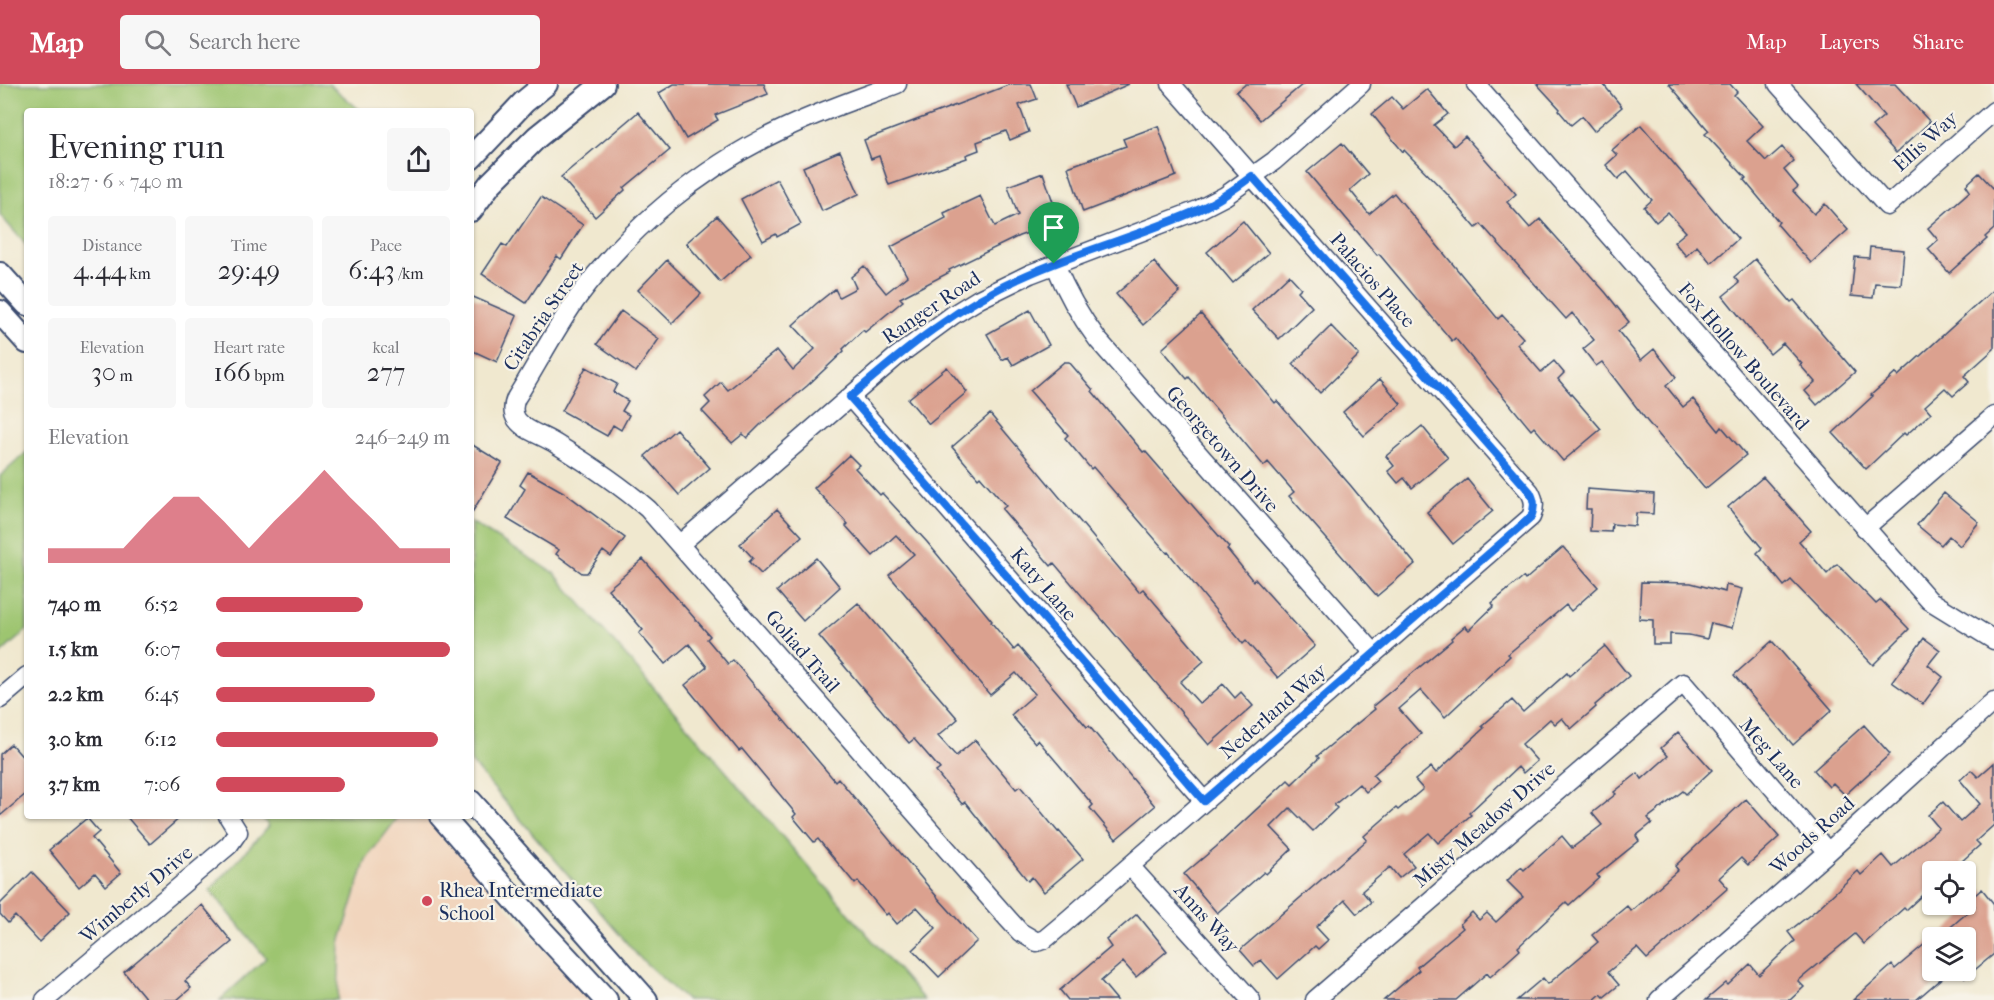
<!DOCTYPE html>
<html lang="en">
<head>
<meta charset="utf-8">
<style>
	body { margin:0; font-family:"IM FELL French Canon",serif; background:#f7f7f7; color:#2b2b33; height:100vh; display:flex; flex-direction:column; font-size:22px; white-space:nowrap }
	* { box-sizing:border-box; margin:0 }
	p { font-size:20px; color:#7c7c81 }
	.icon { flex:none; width:33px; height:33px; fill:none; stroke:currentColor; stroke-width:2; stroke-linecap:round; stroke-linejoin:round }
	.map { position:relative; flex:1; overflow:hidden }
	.details { position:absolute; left:24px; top:24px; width:450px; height:711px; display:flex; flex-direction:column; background:#fff; border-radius:6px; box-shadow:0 2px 4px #0004 }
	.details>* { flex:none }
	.tools { position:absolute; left:1922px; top:777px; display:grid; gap:12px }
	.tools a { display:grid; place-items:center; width:54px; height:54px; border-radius:6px; background:#fff; box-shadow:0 2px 4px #0004; font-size:30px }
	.pin { position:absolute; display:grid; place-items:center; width:51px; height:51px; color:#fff; margin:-62px -26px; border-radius:50% 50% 50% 0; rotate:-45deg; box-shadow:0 0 6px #0007 }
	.pin .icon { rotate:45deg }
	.round { display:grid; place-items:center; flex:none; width:63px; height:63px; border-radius:6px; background:#f7f7f7 }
	.headline { display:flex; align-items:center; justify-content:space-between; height:102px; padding:0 24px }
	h1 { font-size:33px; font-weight:600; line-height:45px }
	.metrics { display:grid; grid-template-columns:repeat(3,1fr); gap:9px; height:102px; padding:6px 24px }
	.metrics div { display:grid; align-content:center; border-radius:6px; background:#f7f7f7; text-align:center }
	.metrics b { font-size:26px; font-weight:600 }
	.metrics small { font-size:16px; font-weight:400 }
	.metrics p { font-size:16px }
	.chart { height:168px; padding:12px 24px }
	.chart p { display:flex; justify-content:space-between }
	.chart svg { width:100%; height:108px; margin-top:6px; fill:#d1495b; opacity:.7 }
	ul { padding:0 24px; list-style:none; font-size:20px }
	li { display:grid; grid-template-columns:96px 72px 1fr; align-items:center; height:45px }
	li i { height:15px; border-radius:8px; background:#d1495b }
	header { display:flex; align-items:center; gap:36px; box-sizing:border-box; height:84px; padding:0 30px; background:#d1495b; color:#fff }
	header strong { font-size:28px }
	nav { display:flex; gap:33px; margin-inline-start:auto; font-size:21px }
	.search { width:420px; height:54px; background:#f7f7f7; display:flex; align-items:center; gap:15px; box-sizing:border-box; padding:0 21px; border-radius:6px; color:#7c7c81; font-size:22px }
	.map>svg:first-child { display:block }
	.built { fill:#f1d5bd }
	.green { fill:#9dc570; stroke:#5c7a67; stroke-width:1.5 }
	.building { fill:#dba18f }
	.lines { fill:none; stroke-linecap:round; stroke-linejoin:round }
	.minor-casing { stroke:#3b4b6f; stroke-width:21 }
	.tertiary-casing { stroke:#3b4b6f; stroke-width:26 }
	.minor { stroke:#fff; stroke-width:18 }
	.tertiary { stroke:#fff; stroke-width:22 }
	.route-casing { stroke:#fff; stroke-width:12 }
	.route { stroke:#1a73e8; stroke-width:8 }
	.poi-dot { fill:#d1495b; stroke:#f7f3e8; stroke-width:2 }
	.labels { text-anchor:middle; stroke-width:4.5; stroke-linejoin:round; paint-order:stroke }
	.street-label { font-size:20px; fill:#1b2f5e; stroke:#f7f3e8 }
	.poi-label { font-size:20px; fill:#1b2f5e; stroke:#f7f3e8; text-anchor:start }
</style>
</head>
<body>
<header>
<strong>Map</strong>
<div class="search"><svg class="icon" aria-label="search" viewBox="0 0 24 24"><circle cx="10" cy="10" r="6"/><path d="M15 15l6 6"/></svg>Search here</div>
<nav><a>Map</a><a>Layers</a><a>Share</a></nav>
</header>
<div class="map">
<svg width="1994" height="916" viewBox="0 0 1994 916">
	<rect width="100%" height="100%" fill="#f7f3e8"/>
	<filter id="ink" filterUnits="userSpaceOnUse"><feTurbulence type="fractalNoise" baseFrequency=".0167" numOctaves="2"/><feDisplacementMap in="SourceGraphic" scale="12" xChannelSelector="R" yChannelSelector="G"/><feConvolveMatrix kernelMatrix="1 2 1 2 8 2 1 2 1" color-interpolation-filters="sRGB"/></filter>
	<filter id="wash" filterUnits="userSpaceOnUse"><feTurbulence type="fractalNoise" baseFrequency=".008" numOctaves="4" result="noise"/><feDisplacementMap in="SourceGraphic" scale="24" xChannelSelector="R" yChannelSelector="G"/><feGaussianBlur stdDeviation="1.35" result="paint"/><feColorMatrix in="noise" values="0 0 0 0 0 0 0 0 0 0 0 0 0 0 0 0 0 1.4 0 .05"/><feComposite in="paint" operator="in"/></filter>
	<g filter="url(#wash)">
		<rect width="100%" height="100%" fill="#f0e8cf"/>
		<path class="built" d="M 399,732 L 426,732 L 572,896 L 592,916 L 338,916 L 340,859 L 366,775 Z"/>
		<path class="green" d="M 0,0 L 329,0 L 361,27 L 27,27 L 27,162 L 0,131 Z
			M 27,368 L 27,546 L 0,570 L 0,392 Z
			M 471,438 L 554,489 L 924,916 L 686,916 L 638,872 L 471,678 Z
			M 261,732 L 399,732 L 366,775 L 340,859 L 338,916 L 220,916 L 266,874 L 210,806 L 269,742 Z"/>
		<g id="blocks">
			<path class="building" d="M 674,0 L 764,0 L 768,10 L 715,31 L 718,36 L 686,55 L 659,9 Z
				M 1011,0 L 1031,0 L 1037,15 L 1019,21 L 1029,48 L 1010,56 L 1006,47 L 977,58 L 979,66 L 966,71 L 967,74 L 889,101 L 879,72 L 871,75 L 864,56 Z
				M 1066,0 L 1129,0 L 1076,23 Z
				M 1246,0 L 1303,0 L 1260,36 L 1236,8 Z
				M 1537,0 L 1603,0 L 1622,23 L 1594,47 L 1582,32 L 1571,41 L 1559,27 L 1560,25 Z
				M 1669,0 L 1730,0 L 1737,8 L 1734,11 L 1763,42 L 1747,57 L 1766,77 L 1782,63 L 1794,77 L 1784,86 L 1798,103 L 1793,107 L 1814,130 L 1825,120 L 1848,146 L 1811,179 L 1777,140 L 1779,138 L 1744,96 L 1746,94 L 1705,50 L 1709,47 Z
				M 1856,0 L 1895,0 L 1930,38 L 1896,69 L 1872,42 L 1884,32 Z
				M 1427,5 L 1448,30 L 1434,41 L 1454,62 L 1465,52 L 1516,110 L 1507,118 L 1530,144 L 1540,135 L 1606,209 L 1629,238 L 1618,247 L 1641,276 L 1654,265 L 1676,293 L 1666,302 L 1683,323 L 1693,315 L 1719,347 L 1722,343 L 1746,371 L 1705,405 L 1647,337 L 1602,278 L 1596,282 L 1583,265 L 1594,256 L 1572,229 L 1566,235 L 1481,140 L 1476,144 L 1448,111 L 1404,66 L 1403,68 L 1372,30 L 1392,13 L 1403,25 Z
				M 638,28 L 670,66 L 624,104 L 625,106 L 595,133 L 561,93 Z
				M 1641,41 L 1738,155 L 1711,179 L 1697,162 L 1686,172 L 1674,158 L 1686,148 L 1668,128 L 1656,138 L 1644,123 L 1652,116 L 1627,87 L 1618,95 L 1606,81 L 1617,71 L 1612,66 Z
				M 1158,42 L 1176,92 L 1083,128 L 1068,83 L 1126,62 L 1123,55 Z
				M 1342,59 L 1368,90 L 1350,106 L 1369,130 L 1394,109 L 1498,235 L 1502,231 L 1523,254 L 1517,260 L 1541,288 L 1554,277 L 1564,289 L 1558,295 L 1601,345 L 1563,377 L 1534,343 L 1531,346 L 1455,254 L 1452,257 L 1379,170 L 1377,171 L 1307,88 Z
				M 840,67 L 859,110 L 822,127 L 803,83 Z
				M 1043,89 L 1060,138 L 1019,152 L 949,186 L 950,188 L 900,214 L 903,217 L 865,248 L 863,246 L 843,265 L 844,267 L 807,302 L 760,341 L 747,354 L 743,350 L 732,359 L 702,327 L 710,319 L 705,313 L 721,298 L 728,306 L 777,266 L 793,286 L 815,265 L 793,241 L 816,220 L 835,205 L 839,213 L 856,204 L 851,193 L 864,182 L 886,209 L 907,192 L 891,163 L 946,134 L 944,129 L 980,112 L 995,142 L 1018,131 L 1008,102 Z
				M 1979,89 L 1994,105 L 1994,145 L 1985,153 L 1987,155 L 1949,189 L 1928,165 L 1938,156 L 1928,144 L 1970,107 L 1966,101 Z
				M 777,95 L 801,140 L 777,153 L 776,150 L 763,157 L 741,115 Z
				M 541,113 L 583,141 L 561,175 L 557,172 L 526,219 L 482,190 L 502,160 L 507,163 Z
				M 717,132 L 751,171 L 720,198 L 686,159 Z
				M 1243,137 L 1269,169 L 1233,199 L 1207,168 Z
				M 1870,163 L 1904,166 L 1901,201 L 1875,199 L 1873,214 L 1851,212 L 1855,173 L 1869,174 Z
				M 1755,175 L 1791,218 L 1794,216 L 1855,288 L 1817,321 L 1805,307 L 1815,298 L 1800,281 L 1802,280 L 1783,259 L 1770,270 L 1723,212 L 1739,199 L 1734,193 Z
				M 667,176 L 701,210 L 672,239 L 638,206 Z
				M 1154,178 L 1180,208 L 1143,241 L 1116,210 Z
				M 1289,191 L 1301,204 L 1298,207 L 1312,223 L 1279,255 L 1252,226 Z
				M 1994,205 L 1994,265 L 1964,292 L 1969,298 L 1953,312 L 1945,304 L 1925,322 L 1931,329 L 1906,351 L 1904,349 L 1866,385 L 1833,349 L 1873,312 L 1871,311 L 1896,289 L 1898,292 Z
				M 471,212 L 517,232 L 497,278 L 471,266 Z
				M 1030,226 L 1049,261 L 1013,281 L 1008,273 L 1002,276 L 987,250 Z
				M 621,227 L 659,255 L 636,288 L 597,260 Z
				M 1201,230 L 1275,319 L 1277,317 L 1351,402 L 1415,480 L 1377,512 L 1289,412 L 1294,408 L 1268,378 L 1264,382 L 1189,293 L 1187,295 L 1162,265 Z
				M 1331,242 L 1359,271 L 1320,309 L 1293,280 Z
				M 1064,278 L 1069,278 L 1093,306 L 1092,307 L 1143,368 L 1145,367 L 1219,452 L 1229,463 L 1227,465 L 1253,497 L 1255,495 L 1315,562 L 1278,594 L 1246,557 L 1243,560 L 1168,468 L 1167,469 L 1093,383 L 1091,385 L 1065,354 L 1068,351 L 1030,307 Z
				M 586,283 L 617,300 L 613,308 L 628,317 L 622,327 L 629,331 L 621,346 L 613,341 L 607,352 L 562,327 Z
				M 947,283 L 967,308 L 929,340 L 908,315 Z
				M 1380,295 L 1401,320 L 1364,352 L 1343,328 Z
				M 990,330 L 1139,508 L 1143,505 L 1204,577 L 1180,598 L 1200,620 L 1223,600 L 1235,614 L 1241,608 L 1253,622 L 1209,661 L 1054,479 L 1051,482 L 1002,425 L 1006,422 L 980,392 L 978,394 L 952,363 Z
				M 1422,342 L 1448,374 L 1412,404 L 1404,394 L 1398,399 L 1388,387 L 1394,382 L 1386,372 Z
				M 676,345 L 710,384 L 679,411 L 645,372 Z
				M 471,360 L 502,379 L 471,430 Z
				M 849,371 L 859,381 L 855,384 L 880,411 L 882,409 L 927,458 L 992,537 L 991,538 L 1014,566 L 1018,562 L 1087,643 L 1089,642 L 1155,722 L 1116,755 L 1090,724 L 1093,721 L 1038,656 L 1035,659 L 1011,631 L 1035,610 L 1016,589 L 990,611 L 889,491 L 914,470 L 896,451 L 873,472 L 846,442 L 848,440 L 814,404 Z
				M 528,388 L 565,409 L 625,454 L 611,473 L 603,467 L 587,489 L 582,489 L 556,470 L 559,466 L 507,435 L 525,405 L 520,401 Z
				M 1763,393 L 1811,447 L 1799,457 L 1827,490 L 1837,480 L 1876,520 L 1881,516 L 1909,545 L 1873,581 L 1791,496 L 1784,502 L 1757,469 L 1762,464 L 1728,423 Z
				M 1467,395 L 1493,427 L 1453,460 L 1427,428 Z
				M 1587,405 L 1654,410 L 1653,430 L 1636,429 L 1635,442 L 1612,440 L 1611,448 L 1590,447 L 1591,425 L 1586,425 Z
				M 1944,409 L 1979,438 L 1960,462 L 1949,452 L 1941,461 L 1917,441 Z
				M 777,425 L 802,452 L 761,490 L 749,478 L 753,474 L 740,460 Z
				M 1563,463 L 1598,503 L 1571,527 L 1566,521 L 1508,570 L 1510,572 L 1445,633 L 1421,606 L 1399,625 L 1421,650 L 1373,691 L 1378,697 L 1366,708 L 1359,700 L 1334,721 L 1337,724 L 1313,747 L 1290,724 L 1271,743 L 1292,765 L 1266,790 L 1264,788 L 1217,829 L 1184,790 L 1216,763 L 1288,696 L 1292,700 L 1319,674 L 1317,672 L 1375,625 L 1373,622 L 1452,556 L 1451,554 L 1465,542 L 1469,546 L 1494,522 L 1492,519 L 1523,493 L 1525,496 Z
				M 816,474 L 840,503 L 803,537 L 777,507 Z
				M 643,475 L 710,552 L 707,555 L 728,580 L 733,576 L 835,697 L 838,694 L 938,814 L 977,857 L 939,893 L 913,866 L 936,844 L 917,823 L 897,840 L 888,829 L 886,831 L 858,797 L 855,800 L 818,755 L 814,758 L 793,733 L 796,730 L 742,665 L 739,667 L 685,601 L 707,583 L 689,560 L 665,580 L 639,549 L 643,546 L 608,505 Z
				M 1641,498 L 1691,499 L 1725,508 L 1726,501 L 1742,505 L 1732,544 L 1711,539 L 1707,555 L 1689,551 L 1670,550 L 1670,560 L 1653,560 L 1653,536 L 1639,535 Z
				M 858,519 L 958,635 L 938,652 L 956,672 L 975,656 L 1016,705 L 1020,702 L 1058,748 L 1059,747 L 1083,775 L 1044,808 L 1032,793 L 1028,797 L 965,718 L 962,720 L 936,688 L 940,685 L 914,655 L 909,659 L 819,552 Z
				M 1924,554 L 1940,566 L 1928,581 L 1943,593 L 1923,620 L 1892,598 Z
				M 1772,557 L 1832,626 L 1793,661 L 1734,591 Z
				M 1605,562 L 1629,592 L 1595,621 L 1596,623 L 1571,645 L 1562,634 L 1555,640 L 1550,635 L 1522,660 L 1537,677 L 1523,689 L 1518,683 L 1469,729 L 1471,731 L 1438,759 L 1429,749 L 1404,770 L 1414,782 L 1399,794 L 1390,783 L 1362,807 L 1371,818 L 1357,830 L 1345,816 L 1316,843 L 1328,856 L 1318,865 L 1315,862 L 1278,895 L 1261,876 L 1254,882 L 1240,866 L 1367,756 L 1364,752 L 1396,724 L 1398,726 L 1423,705 L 1415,696 L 1431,683 L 1436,689 L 1484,644 L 1482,642 L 1512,616 L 1523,628 L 1567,589 L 1569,592 Z
				M 1864,641 L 1890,670 L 1845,711 L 1833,699 L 1829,703 L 1814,686 Z
				M 1678,648 L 1712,686 L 1686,710 L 1683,707 L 1648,734 L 1652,739 L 1636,752 L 1639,757 L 1597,791 L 1599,794 L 1569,821 L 1566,818 L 1518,863 L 1520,866 L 1490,893 L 1487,889 L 1456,916 L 1384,916 L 1419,886 L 1417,883 L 1463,844 L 1460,840 L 1472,828 L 1479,836 L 1487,829 L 1496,838 L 1523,813 L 1507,797 L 1521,783 L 1524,786 L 1562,752 L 1572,764 L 1602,741 L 1592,729 L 1616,710 L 1614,708 L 1638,689 L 1642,695 L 1668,672 L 1661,664 Z
				M 11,660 L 27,678 L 27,709 L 0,732 L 0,670 Z
				M 1994,679 L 1994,741 L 1976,757 L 1980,761 L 1961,778 L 1969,788 L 1932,788 L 1932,802 L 1906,826 L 1904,824 L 1864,860 L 1855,850 L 1798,897 L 1804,903 L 1790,916 L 1706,916 L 1726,899 L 1728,901 L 1750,880 L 1759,891 L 1795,857 L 1788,848 L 1816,826 L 1858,787 L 1861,791 L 1883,771 L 1893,783 L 1939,744 L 1928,731 L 1943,718 L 1960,738 L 1980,720 L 1960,696 L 1971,686 L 1978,693 Z
				M 1746,715 L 1779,753 L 1748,781 L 1741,774 L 1719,794 L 1728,804 L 1647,875 L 1637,864 L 1608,888 L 1619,901 L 1604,913 L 1601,910 L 1594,916 L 1517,916 L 1543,894 L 1548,900 L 1598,858 L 1592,851 L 1627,822 L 1631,827 L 1678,786 L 1675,782 Z
				M 126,732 L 182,732 L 150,760 Z
				M 87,734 L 99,748 L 92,754 L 121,789 L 106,802 L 95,789 L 79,803 L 49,766 Z
				M 32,788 L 70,828 L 39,858 L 15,832 L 8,839 L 0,830 L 0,820 Z
				M 1982,805 L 1994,820 L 1994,870 L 1965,894 L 1965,854 L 1938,854 L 1975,822 L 1969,816 Z
				M 202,821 L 232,858 L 185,897 L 191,904 L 177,916 L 147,916 L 124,888 Z
				M 1137,830 L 1167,867 L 1136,893 L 1123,878 L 1101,897 L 1117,916 L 1068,916 L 1060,906 L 1111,863 L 1106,856 Z
				M 1932,854 L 1932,886 L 1951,886 L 1916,916 L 1853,916 L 1892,881 L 1895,885 Z"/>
		</g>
	</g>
	<g filter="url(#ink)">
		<use href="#blocks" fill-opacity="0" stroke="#3b4b6f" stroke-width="1.5"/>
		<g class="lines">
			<defs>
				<path id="minor" d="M 897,0 C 857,15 817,28 779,47 C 701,84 629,144 578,213 C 555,245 537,281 516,314 C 513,321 512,329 517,336 C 525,347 544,352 556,360 C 589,380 619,400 648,425 L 1009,836 L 1020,848 L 1037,858 L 1045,855 L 1063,840 L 1531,433 C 1535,423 1535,417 1530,408 L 1171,0
					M 1476,0 L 1929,516 L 1994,556
					M 1778,0 L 1887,122 L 1994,27
					M 1055,180 C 1066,208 1080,232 1098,256 L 1374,569
					M 850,313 L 1204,717
					M 1865,444 L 1994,332
					M 680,460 L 896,273 L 953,231 L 979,215 L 1030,190 L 1198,126 L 1225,112 L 1274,77 L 1361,0
					M 0,615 L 27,592
					M 1130,782 L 1251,916
					M 45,916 L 229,761 L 238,748 L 228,732
					M 1315,916 L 1683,599 L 1828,768
					M 1659,916 L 1828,768 L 1994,617"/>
				<path id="tertiary" d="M 471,74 L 524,18 L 546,0
					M 471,126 L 490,100 L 537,53 L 603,0
					M 0,190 L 27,220
					M 0,228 L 27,258
					M 471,718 L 646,916
					M 441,732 L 540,845 L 606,916"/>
			</defs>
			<use href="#minor" class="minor-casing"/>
			<use href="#tertiary" class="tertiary-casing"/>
			<use href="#minor" class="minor"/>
			<use href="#tertiary" class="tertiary"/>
		</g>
	</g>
	<g class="lines" filter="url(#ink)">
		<defs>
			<path id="route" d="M 1252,92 L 1530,408 C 1535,417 1535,423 1531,433 L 1204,717 L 850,313 C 905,265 960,220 1027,191 C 1083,166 1142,151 1198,126 C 1218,117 1235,105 1252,92 Z"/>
		</defs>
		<use href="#route" class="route-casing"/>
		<use href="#route" class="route"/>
	</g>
	<circle class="poi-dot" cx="427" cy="817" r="6"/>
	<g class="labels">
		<g class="street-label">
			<text transform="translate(1925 57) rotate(-42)" y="7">Ellis Way</text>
			<text transform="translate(1373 196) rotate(49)" y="7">Palacios Place</text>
			<text transform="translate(931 223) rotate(-34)" y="7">Ranger Road</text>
			<text transform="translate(543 232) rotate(-56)" y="7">Citabria Street</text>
			<text transform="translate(1744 272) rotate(49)" y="7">Fox Hollow Boulevard</text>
			<text transform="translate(1223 365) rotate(49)" y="7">Georgetown Drive</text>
			<text transform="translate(1044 500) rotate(49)" y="7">Katy Lane</text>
			<text transform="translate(803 567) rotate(49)" y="7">Goliad Trail</text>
			<text transform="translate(1273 627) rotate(-41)" y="7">Nederland Way</text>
			<text transform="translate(1772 669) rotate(49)" y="7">Meg Lane</text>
			<text transform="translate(1484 740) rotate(-41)" y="7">Misty Meadow Drive</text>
			<text transform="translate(1812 751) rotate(-42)" y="7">Woods Road</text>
			<text transform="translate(136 810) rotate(-40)" y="7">Wimberly Drive</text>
			<text transform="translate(1207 834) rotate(48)" y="7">Anns Way</text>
		</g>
		<g class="poi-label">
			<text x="439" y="813">Rhea Intermediate<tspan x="439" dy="23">School</tspan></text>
		</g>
	</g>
</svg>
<div class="tools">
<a><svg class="icon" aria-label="locate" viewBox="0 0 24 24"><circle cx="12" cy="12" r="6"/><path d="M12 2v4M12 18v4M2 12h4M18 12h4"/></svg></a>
<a><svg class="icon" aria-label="layers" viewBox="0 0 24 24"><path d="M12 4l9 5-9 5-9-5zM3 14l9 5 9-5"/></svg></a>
</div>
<div class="pin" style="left:1054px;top:180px;background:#1e9e55"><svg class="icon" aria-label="arrive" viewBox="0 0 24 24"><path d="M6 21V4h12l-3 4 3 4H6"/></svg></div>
<section class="details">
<div class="headline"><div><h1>Evening run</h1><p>18:27 · 6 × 740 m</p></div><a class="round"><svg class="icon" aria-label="share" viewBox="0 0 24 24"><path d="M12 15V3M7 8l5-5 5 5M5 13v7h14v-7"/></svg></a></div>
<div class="metrics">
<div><p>Distance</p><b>4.44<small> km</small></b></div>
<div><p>Time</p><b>29:49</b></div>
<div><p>Pace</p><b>6:43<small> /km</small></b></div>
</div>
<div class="metrics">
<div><p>Elevation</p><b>30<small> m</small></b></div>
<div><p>Heart rate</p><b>166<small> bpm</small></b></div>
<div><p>kcal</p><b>277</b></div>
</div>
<div class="chart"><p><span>Elevation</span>246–249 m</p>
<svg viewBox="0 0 160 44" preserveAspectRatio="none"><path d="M0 44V38L10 38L20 38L30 38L40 27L50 17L60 17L70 27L80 38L90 27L100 17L110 6L120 17L130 27L140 38L150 38L160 38V44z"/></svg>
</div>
<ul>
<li><b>740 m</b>6:52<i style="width:63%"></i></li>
<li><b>1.5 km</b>6:07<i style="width:100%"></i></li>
<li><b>2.2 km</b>6:45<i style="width:68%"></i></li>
<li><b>3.0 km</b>6:12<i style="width:95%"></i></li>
<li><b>3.7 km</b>7:06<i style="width:55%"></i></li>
</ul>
</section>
</div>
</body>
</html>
